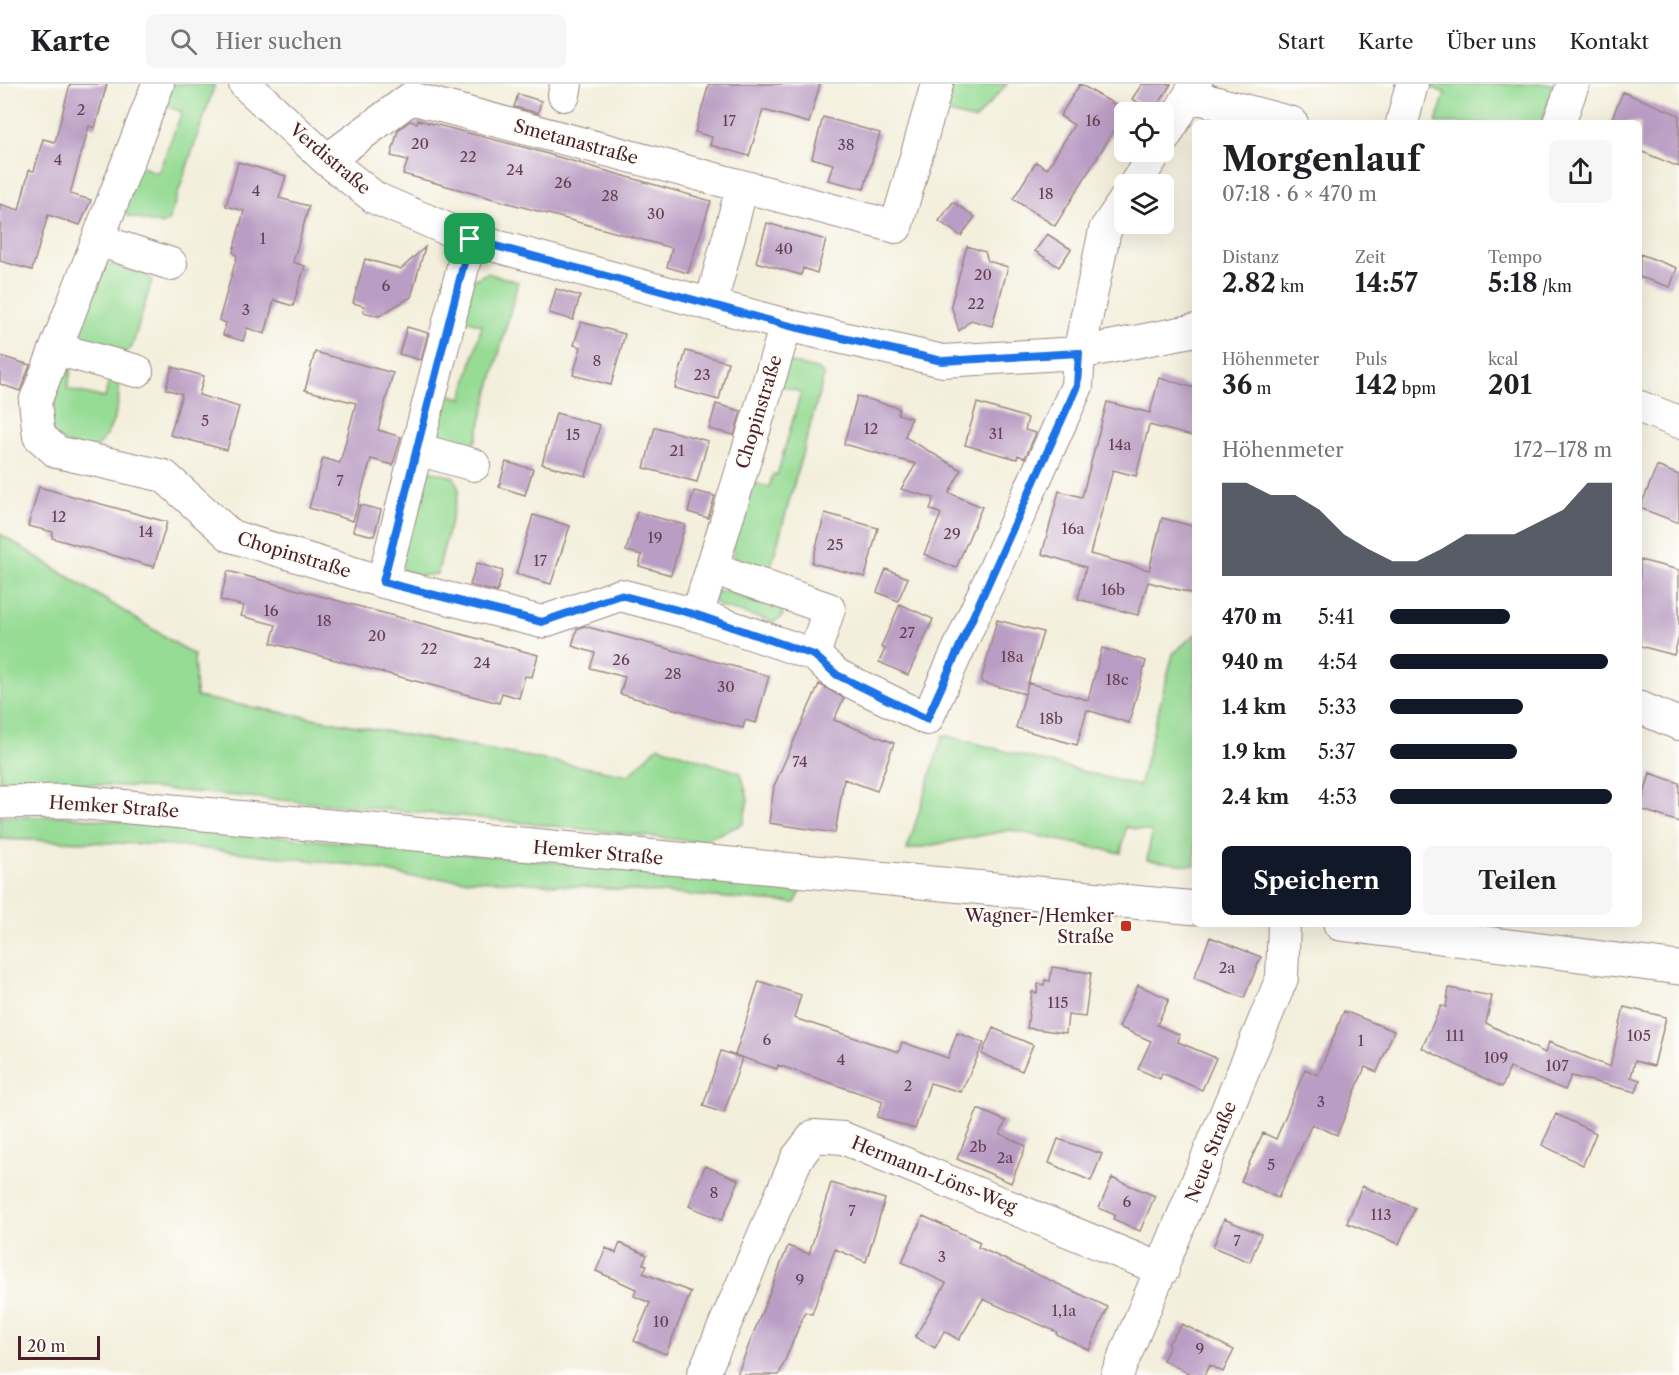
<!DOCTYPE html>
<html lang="de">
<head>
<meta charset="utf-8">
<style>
	body { margin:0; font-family:"Libre Caslon Text",serif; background:#f6f6f6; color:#202124; height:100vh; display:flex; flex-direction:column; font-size:22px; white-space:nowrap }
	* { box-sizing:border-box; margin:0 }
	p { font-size:20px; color:#757577 }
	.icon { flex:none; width:33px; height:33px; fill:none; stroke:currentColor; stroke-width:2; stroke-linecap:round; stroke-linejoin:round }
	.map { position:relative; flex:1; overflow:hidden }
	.panel { position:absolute; left:1192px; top:36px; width:450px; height:807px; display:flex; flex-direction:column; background:#fff; border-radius:9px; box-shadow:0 6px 24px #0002 }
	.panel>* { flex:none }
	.controls { position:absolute; left:1114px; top:18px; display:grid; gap:12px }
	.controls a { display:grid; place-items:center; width:60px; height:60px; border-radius:9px; background:#fff; box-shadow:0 6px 24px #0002; font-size:30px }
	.scale { position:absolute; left:18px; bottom:15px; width:82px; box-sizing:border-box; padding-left:6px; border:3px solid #4a1f2b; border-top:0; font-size:16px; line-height:21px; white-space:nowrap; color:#4a1f2b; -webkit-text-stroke:4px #fdfcf7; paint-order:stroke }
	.pin { position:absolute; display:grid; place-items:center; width:51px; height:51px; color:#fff; margin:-26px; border-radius:12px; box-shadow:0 3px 9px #0006 }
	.round { display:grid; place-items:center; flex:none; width:63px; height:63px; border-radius:9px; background:#f6f6f6 }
	.headline { display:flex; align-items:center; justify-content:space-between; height:102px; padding:0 30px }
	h1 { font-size:33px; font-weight:700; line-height:45px }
	.figures { display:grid; grid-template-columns:repeat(3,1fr); gap:9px; height:102px; padding:6px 30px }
	.figures div { display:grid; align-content:center }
	.figures b { font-size:26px; font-weight:700 }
	.figures small { font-size:16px; font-weight:400 }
	.figures p { font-size:16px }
	.chart { height:168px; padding:12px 30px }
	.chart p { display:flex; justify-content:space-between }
	.chart svg { width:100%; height:108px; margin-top:6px; fill:#111827; opacity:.7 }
	.primary-button { display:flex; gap:12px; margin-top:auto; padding:12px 30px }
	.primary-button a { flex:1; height:69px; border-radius:9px; background:#111827; color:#fff; font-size:24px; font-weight:700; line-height:69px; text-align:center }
	.primary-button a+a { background:#f6f6f6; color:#202124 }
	ul { padding:0 30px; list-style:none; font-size:20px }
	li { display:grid; grid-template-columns:96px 72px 1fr; align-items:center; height:45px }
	li i { height:15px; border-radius:8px; background:#111827 }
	header { display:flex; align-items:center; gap:36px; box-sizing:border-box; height:84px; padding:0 30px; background:#fff; border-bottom:2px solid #e0e0e0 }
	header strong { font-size:28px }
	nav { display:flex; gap:33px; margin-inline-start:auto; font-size:21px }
	.search { width:420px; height:54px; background:#f6f6f6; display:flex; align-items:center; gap:15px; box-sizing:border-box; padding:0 21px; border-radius:9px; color:#757577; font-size:22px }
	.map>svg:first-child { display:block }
	.green { fill:#97dc95; stroke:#707e60; stroke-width:1.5 }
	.building { fill:#ba9dc4 }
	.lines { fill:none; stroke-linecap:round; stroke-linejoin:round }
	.minor-casing { stroke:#9e8784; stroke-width:34 }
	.major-casing { stroke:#9e8784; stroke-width:35 }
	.minor { stroke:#fff; stroke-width:32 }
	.major { stroke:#fff; stroke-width:33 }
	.route-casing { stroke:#fff; stroke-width:12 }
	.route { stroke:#1a73e8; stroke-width:8 }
	.poi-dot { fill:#c8321e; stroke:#fdfcf7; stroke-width:2 }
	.labels { text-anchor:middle; stroke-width:4.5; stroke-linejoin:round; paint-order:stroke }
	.number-label { font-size:15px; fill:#663e51 }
	.street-label { font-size:18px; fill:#4a1f2b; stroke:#fdfcf7 }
	.poi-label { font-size:18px; fill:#4a1f2b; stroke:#fdfcf7; text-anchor:end }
</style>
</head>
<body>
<header>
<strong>Karte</strong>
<div class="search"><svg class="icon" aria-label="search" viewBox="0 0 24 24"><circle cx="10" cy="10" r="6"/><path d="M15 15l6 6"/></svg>Hier suchen</div>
<nav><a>Start</a><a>Karte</a><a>Über uns</a><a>Kontakt</a></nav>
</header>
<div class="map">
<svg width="1679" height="1291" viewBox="0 0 1679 1291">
	<rect width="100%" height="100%" fill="#fdfcf7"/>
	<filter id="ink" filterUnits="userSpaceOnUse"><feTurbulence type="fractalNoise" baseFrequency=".0167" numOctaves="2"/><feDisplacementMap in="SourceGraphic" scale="12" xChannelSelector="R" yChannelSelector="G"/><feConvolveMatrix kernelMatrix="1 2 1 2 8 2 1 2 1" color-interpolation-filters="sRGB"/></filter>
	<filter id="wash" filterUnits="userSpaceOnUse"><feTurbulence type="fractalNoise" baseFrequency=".008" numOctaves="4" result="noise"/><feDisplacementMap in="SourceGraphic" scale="24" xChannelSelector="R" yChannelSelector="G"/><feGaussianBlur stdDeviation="1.35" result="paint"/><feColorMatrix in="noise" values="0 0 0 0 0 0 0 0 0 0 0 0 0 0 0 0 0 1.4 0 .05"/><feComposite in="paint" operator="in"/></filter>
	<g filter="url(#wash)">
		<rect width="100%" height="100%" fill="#f3efdc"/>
		<path class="green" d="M 167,0 L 214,0 L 214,3 L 169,136 L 162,141 L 128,132 L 120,124 L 135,80 L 158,89 L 182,28 L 159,19 Z
			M 946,0 L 1007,0 L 975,36 L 950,29 L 941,20 Z
			M 1424,0 L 1556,0 L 1541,39 L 1436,39 L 1445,9 Z
			M 98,178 L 145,189 L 152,196 L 132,263 L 125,269 L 72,254 Z
			M 487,189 L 518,198 L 476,356 L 469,366 L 434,354 L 439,309 L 462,314 L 482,241 L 459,234 L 471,197 Z
			M 786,277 L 819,286 L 824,292 L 770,486 L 758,488 L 734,479 L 732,461 L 749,398 L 769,403 L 773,390 L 777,391 L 801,308 L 778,301 Z
			M 72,281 L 67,305 L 105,314 L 110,290 L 119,297 C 121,321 112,349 94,367 C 85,364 69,363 62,357 C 38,340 51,307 56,285 Z
			M 429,387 L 454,393 L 459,406 L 437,490 L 419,492 L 397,484 L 418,395 Z
			M 0,450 L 194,571 L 196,613 L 629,691 L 658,662 L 741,689 L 748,716 L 743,740 L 699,758 L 470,733 L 125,702 L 0,697 Z
			M 725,507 L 781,524 L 783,532 L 774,538 L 718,522 L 714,516 L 717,508 Z
			M 1195,550 L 1195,782 L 1147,776 L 1152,748 L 1126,743 L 1121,769 L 1010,746 L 907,766 L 943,651 L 1139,702 L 1173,570 Z
			M 62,732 L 804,802 L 795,819 L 517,798 L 410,793 L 363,782 L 171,761 L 0,755 L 0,733 Z"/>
		<g id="blocks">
			<path class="building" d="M 70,0 L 107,0 L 95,44 L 89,42 L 70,110 L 91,116 L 80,141 L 48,131 L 32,186 L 0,177 L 0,120 L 19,126 L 29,86 L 34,87 L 43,55 L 55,58 Z
				M 709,0 L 820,0 L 809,39 L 763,26 L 749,72 L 710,61 L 712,53 L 695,48 Z
				M 1080,0 L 1126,27 L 1055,142 L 1013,115 L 1036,78 L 1047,85 L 1074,41 L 1060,32 Z
				M 1142,0 L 1171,0 L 1154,28 L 1132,15 Z
				M 1623,8 L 1679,31 L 1679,83 L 1640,67 L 1640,39 L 1610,39 Z
				M 518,10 L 541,17 L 538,29 L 514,23 Z
				M 823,33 L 880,49 L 864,105 L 828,96 L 833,80 L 812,74 Z
				M 418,36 L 527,64 L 711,117 L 688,189 L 667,183 L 672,164 L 403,90 L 408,76 L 391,72 L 398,46 L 410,37 L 417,39 Z
				M 238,78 L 286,92 L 279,114 L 309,122 L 293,178 L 305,182 L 293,222 L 274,216 L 265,250 L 247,244 L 243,257 L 223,251 L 226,239 L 219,236 L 237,172 L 233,168 L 244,127 L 226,122 Z
				M 953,118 L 975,133 L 961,152 L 939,137 Z
				M 767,139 L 826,156 L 817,189 L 803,184 L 801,191 L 756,178 Z
				M 1047,150 L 1071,165 L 1059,183 L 1035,167 Z
				M 967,162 L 985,168 L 988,177 L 1008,183 L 992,242 L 971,236 L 959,247 L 951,221 Z
				M 425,163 L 411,213 L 379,232 L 363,228 L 364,222 L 353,219 L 365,175 L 401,185 Z
				M 1640,170 L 1677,184 L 1670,203 L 1640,193 Z
				M 556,205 L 580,212 L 573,236 L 549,229 Z
				M 581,238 L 625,250 L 611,301 L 573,291 L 581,263 L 574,261 Z
				M 407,243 L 428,249 L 421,276 L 399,270 Z
				M 686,267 L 728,278 L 719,316 L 675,304 Z
				M 315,268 L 393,289 L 378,346 L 401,353 L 393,381 L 371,375 L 353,437 L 309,424 L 323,374 L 340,379 L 356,319 L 305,306 Z
				M 0,272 L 30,281 L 20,307 L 0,300 Z
				M 172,283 L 204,292 L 199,311 L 239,323 L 227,366 L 170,351 L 182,310 L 166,305 Z
				M 1159,294 L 1196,304 L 1196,353 L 1149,341 L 1136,392 L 1113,386 L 1090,470 L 1149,486 L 1162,434 L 1196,443 L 1196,492 L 1191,509 L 1148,498 L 1138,531 L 1078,515 L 1086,483 L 1042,470 L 1059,407 L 1082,413 L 1107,318 L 1150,329 Z
				M 857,312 L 899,324 L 898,330 L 911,334 L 905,353 L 961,386 L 949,409 L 982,423 L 956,484 L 924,470 L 941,430 L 930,425 L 934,414 L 901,405 L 916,380 L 844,360 Z
				M 977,319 L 1028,334 L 1025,346 L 1036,349 L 1025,374 L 1018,371 L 1017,375 L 965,361 Z
				M 716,320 L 741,327 L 734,351 L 709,345 Z
				M 556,329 L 600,341 L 586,392 L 542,380 Z
				M 655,343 L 708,357 L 697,398 L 644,384 Z
				M 506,378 L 533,385 L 525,411 L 499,403 Z
				M 1657,382 L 1679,391 L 1679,439 L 1640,424 Z
				M 39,403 L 167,438 L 154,483 L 52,454 L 53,448 L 28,442 Z
				M 694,407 L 715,412 L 708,434 L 688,428 Z
				M 360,421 L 381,426 L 374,452 L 353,447 Z
				M 637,428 L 685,441 L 671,491 L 639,482 L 642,471 L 626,467 Z
				M 825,429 L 878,444 L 865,493 L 812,479 Z
				M 533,431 L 570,442 L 551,500 L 516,490 Z
				M 1640,476 L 1679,486 L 1679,552 L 1674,571 L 1640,562 Z
				M 477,479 L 503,487 L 497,508 L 470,501 Z
				M 886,485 L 908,494 L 898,517 L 877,508 Z
				M 228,487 L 538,571 L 532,593 L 525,592 L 519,614 L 502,609 L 499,619 L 271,559 L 276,541 L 241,532 L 244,522 L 220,516 Z
				M 900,520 L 933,535 L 908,591 L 879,578 L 885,565 L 881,563 Z
				M 997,536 L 1043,548 L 1025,610 L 981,598 Z
				M 584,542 L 769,592 L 756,639 L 745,636 L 743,644 L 620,610 L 625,593 L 590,584 L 595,569 L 572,562 L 577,545 Z
				M 1102,564 L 1146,577 L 1129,639 L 1087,626 L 1077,661 L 1016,644 L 1028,599 L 1088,616 Z
				M 819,600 L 844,614 L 834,636 L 894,659 L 877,707 L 844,695 L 835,749 L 769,739 L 774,702 Z
				M 1650,689 L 1679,699 L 1679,738 L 1640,725 Z
				M 1210,853 L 1261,873 L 1244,914 L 1194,894 Z
				M 1052,883 L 1091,889 L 1085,933 L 1068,931 L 1066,949 L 1027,944 L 1032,908 L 1037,909 L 1038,900 L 1044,901 L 1045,896 L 1050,897 Z
				M 759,897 L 801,911 L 794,934 L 899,968 L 902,958 L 948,974 L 957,949 L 984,959 L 961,1008 L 930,999 L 915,1045 L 877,1033 L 883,1017 L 778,981 L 777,985 L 735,971 Z
				M 1138,901 L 1169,915 L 1157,941 L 1180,951 L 1178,958 L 1216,974 L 1202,1006 L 1162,989 L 1160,995 L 1138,985 L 1151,957 L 1119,943 Z
				M 1449,904 L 1492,912 L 1486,939 L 1545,969 L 1549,958 L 1610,983 L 1624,923 L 1666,933 L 1654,982 L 1635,977 L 1631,993 L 1640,996 L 1636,1008 L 1571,992 L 1565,1006 L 1510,984 L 1502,1003 L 1422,964 L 1441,922 L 1446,923 Z
				M 1344,927 L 1394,947 L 1377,988 L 1365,983 L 1337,1051 L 1312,1040 L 1278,1114 L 1241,1097 L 1263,1049 L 1276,1055 L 1305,985 L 1318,991 Z
				M 993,944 L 1033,961 L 1022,987 L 982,970 Z
				M 721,967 L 742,974 L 724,1029 L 703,1022 Z
				M 978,1025 L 1006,1037 L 1000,1050 L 1026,1062 L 1011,1099 L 957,1075 Z
				M 1556,1030 L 1596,1049 L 1583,1081 L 1542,1061 Z
				M 1058,1055 L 1102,1070 L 1091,1097 L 1049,1079 Z
				M 705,1082 L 739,1096 L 722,1136 L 689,1122 Z
				M 1112,1094 L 1155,1112 L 1140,1147 L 1113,1135 L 1115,1131 L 1099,1124 Z
				M 831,1099 L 885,1115 L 866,1178 L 835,1165 L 812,1230 L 805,1228 L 779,1291 L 737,1291 L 788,1162 L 809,1170 Z
				M 1362,1102 L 1415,1124 L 1399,1160 L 1347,1139 Z
				M 923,1132 L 980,1158 L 978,1163 L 1108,1223 L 1089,1266 L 1056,1250 L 1057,1248 L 983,1215 L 959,1256 L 944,1247 L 935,1264 L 915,1253 L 946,1199 L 902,1178 Z
				M 1224,1135 L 1261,1150 L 1250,1178 L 1213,1163 Z
				M 620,1159 L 647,1171 L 643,1180 L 647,1181 L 643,1189 L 691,1208 L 666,1270 L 634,1257 L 650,1219 L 634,1212 L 636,1205 L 596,1187 L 606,1164 L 616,1169 Z
				M 1182,1240 L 1234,1266 L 1223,1288 L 1210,1281 L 1204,1291 L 1192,1291 L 1163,1276 L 1169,1264 L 1168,1260 Z"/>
		</g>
	</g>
	<g filter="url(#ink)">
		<use href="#blocks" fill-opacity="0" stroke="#9e8784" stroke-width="1.5"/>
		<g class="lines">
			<defs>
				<path id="minor" d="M 158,0 L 35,318 L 39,352 L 57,368 L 164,392 L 231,452 L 383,498 L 542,538 L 620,511 L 697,531 L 814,571 L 829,525 L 712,484 L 697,531
					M 245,0 L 327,76 L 375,114 L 470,155 L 786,241 L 943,277 L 1079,269 L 1196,246
					M 564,11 L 566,0
					M 1191,12 L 1292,39
					M 1402,39 L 1412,0
					M 1559,39 L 1573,0
					M 1164,54 L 1196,0
					M 327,76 L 411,14 L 896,143 L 937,0
					M 1135,100 L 1156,68
					M 98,156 L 171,180
					M 711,220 L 742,103
					M 56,265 L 137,287
					M 1640,323 L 1679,338
					M 417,365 L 474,381
					M 712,484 L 786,241
					M 383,498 L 470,155
					M 814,571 L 837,591 L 927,635 L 1077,302 L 1079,269 L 1105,146 L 1125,116
					M 1641,624 L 1679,640
					M 703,1291 L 797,1074 L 814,1052 L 843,1054 L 1163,1186
					M 1117,1291 L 1282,894 L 1284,840"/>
				<path id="major" d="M 0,718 L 66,717 L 1196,824
					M 1340,840 L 1679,884"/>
			</defs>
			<use href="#minor" class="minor-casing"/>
			<use href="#major" class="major-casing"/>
			<use href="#minor" class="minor"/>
			<use href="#major" class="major"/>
		</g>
	</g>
	<g class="lines" filter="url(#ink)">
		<defs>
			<path id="route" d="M 470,155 L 786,241 L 942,277 L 1079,269 L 1077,302 L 927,635 L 837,591 L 814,571 L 697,531 L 620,511 L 542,538 L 383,498 Z"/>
		</defs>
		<use href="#route" class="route-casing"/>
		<use href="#route" class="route"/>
	</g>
	<rect class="poi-dot" x="1120" y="836" width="12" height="12" rx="3"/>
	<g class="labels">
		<g class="number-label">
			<text x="81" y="31">2</text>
			<text x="729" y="42">17</text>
			<text x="1093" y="42">16</text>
			<text x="420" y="65">20</text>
			<text x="846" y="66">38</text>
			<text x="468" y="78">22</text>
			<text x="58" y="81">4</text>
			<text x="515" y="91">24</text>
			<text x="563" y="104">26</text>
			<text x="256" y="112">4</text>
			<text x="1046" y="115">18</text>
			<text x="610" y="117">28</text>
			<text x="656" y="135">30</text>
			<text x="263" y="160">1</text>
			<text x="784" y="170">40</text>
			<text x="983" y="196">20</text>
			<text x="386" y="207">6</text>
			<text x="976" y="225">22</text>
			<text x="246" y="231">3</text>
			<text x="597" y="282">8</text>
			<text x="702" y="296">23</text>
			<text x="205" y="342">5</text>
			<text x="871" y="350">12</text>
			<text x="996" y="355">31</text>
			<text x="573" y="356">15</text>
			<text x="1120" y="366">14a</text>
			<text x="677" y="372">21</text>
			<text x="340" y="402">7</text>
			<text x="59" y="438">12</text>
			<text x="1073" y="450">16a</text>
			<text x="146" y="453">14</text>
			<text x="952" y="455">29</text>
			<text x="655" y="459">19</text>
			<text x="835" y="466">25</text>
			<text x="540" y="482">17</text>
			<text x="1113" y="511">16b</text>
			<text x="271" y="532">16</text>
			<text x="324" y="542">18</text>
			<text x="907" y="554">27</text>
			<text x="377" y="557">20</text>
			<text x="429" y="570">22</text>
			<text x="1012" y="578">18a</text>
			<text x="621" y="581">26</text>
			<text x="482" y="584">24</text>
			<text x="673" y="595">28</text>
			<text x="1117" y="601">18c</text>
			<text x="726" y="608">30</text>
			<text x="1051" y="640">18b</text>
			<text x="800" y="683">74</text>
			<text x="1227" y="889">2a</text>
			<text x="1058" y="924">115</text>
			<text x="1455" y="957">111</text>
			<text x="1639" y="957">105</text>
			<text x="767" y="961">6</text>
			<text x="1361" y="962">1</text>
			<text x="1496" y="979">109</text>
			<text x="841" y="981">4</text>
			<text x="1557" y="987">107</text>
			<text x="908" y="1007">2</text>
			<text x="1321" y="1023">3</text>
			<text x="978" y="1068">2b</text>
			<text x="1005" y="1079">2a</text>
			<text x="1271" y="1086">5</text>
			<text x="714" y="1114">8</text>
			<text x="1127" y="1123">6</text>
			<text x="852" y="1132">7</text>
			<text x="1381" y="1136">113</text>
			<text x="1237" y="1162">7</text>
			<text x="942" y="1178">3</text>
			<text x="800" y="1201">9</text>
			<text x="1064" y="1232">1,1a</text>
			<text x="661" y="1243">10</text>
			<text x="1200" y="1270">9</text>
		</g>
		<g class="street-label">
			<text transform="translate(576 58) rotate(15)" y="6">Smetanastraße</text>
			<text transform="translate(330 75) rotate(40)" y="6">Verdistraße</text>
			<text transform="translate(759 328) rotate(-73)" y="6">Chopinstraße</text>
			<text transform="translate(294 471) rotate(17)" y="6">Chopinstraße</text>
			<text transform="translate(114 723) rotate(4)" y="6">Hemker Straße</text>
			<text transform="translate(598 769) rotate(5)" y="6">Hemker Straße</text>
			<text transform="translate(1211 1068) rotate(-68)" y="6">Neue Straße</text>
			<text transform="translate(934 1091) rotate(22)" y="6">Hermann-Löns-Weg</text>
		</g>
		<g class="poi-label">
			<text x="1114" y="838">Wagner-/Hemker<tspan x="1114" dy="21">Straße</tspan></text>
		</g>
	</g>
</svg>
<div class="controls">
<a><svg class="icon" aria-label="locate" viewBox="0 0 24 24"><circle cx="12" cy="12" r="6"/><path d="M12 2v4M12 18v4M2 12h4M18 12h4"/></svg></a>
<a><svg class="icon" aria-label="layers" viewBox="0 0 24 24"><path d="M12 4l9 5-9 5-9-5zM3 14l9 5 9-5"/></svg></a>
</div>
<div class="scale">20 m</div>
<div class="pin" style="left:470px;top:155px;background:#1e9e55"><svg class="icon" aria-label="arrive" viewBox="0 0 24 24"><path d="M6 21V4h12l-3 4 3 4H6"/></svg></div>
<section class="panel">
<div class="headline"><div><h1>Morgenlauf</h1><p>07:18 · 6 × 470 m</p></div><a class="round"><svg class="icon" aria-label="share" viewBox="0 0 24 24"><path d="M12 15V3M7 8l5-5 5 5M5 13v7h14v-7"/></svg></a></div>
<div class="figures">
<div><p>Distanz</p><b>2.82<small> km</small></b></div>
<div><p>Zeit</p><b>14:57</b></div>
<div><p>Tempo</p><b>5:18<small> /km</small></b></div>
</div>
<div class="figures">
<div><p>Höhenmeter</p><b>36<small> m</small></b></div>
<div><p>Puls</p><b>142<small> bpm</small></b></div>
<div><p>kcal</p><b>201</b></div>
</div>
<div class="chart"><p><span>Höhenmeter</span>172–178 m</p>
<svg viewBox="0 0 160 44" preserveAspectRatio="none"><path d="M0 44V6L10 6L20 11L30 11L40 17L50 27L60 33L70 38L80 38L90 33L100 27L110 27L120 27L130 22L140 17L150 6L160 6V44z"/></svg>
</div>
<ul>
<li><b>470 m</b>5:41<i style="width:54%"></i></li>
<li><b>940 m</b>4:54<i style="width:98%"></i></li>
<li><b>1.4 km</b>5:33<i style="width:60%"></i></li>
<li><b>1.9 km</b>5:37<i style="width:57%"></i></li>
<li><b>2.4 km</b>4:53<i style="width:100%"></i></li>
</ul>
<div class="primary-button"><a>Speichern</a><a>Teilen</a></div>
</section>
</div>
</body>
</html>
